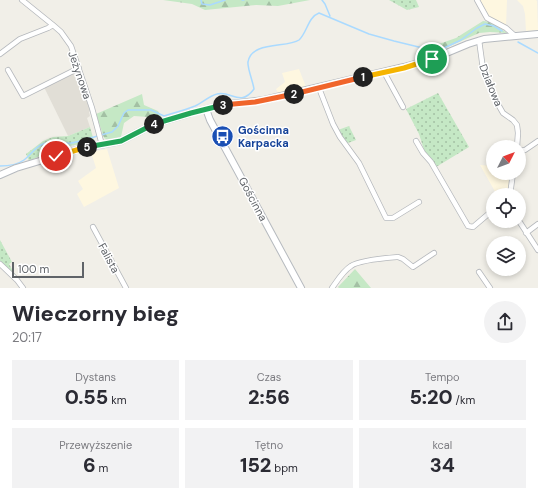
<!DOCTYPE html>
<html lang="pl">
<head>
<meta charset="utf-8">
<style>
	body { margin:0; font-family:"DM Sans",sans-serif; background:#f2f2f3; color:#2b2b33; height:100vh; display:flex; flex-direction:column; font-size:15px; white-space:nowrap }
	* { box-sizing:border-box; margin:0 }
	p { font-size:13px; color:#7c7c81 }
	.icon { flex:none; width:22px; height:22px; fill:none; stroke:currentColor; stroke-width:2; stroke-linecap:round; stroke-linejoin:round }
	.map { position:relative; height:288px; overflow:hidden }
	.sheet { display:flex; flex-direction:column; background:#fff; flex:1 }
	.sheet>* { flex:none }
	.needle { width:26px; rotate:48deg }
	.fabs { position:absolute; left:486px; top:140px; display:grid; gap:8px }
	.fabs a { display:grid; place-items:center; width:40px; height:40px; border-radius:50%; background:#fff; box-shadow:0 2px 6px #0003; font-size:20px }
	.scale { position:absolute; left:12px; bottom:10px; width:72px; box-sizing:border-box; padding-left:4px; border:2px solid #5f6368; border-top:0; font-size:11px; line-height:14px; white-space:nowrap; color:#5f6368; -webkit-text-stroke:3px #fff; paint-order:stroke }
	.pin { position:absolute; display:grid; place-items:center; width:34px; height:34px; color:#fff; margin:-17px; border:2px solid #fff; border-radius:50%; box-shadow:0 1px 4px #0007 }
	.km { position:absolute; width:20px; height:20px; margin:-10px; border-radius:50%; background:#222; color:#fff; font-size:11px; line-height:20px; text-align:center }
	.round { display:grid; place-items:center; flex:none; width:42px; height:42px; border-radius:21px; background:#f2f2f3 }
	.summary { display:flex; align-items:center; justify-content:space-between; height:68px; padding:0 12px }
	h1 { font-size:22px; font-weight:800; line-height:30px }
	.stats { display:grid; grid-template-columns:repeat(3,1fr); gap:6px; height:68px; padding:4px 12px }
	.stats div { display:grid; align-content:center; border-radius:0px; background:#f2f2f3; text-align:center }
	.stats b { font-size:20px; font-weight:800 }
	.stats small { font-size:11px; font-weight:400 }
	.stats p { font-size:11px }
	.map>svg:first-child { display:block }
	.commercial { fill:#fef7e0 }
	.education { fill:#e1ded6 }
	.grass { fill:url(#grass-dots) }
	.forest { fill:url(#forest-firs) }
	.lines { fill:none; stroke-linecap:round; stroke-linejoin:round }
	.stream { stroke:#aadaff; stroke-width:1.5 }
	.street-casing { stroke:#b5b8bc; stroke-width:6 }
	.secondary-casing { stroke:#b6babf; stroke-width:8 }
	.street { stroke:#fff; stroke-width:4.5 }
	.secondary { stroke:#fff; stroke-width:6 }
	.split-1-casing { stroke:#fff; stroke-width:8 }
	.split-2-casing { stroke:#fff; stroke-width:8 }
	.split-3-casing { stroke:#fff; stroke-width:8 }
	.split-4-casing { stroke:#fff; stroke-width:8 }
	.split-5-casing { stroke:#fff; stroke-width:8 }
	.split-6-casing { stroke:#fff; stroke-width:8 }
	.split-1 { stroke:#f5b400; stroke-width:5 }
	.split-2 { stroke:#f0652b; stroke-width:5 }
	.split-3 { stroke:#f0652b; stroke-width:5 }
	.split-4 { stroke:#22a559; stroke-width:5 }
	.split-5 { stroke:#22a559; stroke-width:5 }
	.split-6 { stroke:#f5b400; stroke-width:5 }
	.labels { text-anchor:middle; stroke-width:3; stroke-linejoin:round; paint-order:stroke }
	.street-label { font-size:11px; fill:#5f6368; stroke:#fff }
	.transit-label { font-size:11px; font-weight:bold; fill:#164399; stroke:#fff; text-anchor:start }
</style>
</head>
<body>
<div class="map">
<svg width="538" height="288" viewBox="0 0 538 288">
	<defs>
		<pattern id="grass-dots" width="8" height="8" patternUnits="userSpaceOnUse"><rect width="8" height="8" fill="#c5e8c5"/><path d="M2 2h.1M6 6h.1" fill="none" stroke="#a3c0a4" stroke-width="1.8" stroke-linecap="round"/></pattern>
		<pattern id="forest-firs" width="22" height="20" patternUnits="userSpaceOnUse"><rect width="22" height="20" fill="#c5e8c5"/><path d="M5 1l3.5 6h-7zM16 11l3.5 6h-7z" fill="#a3c0a4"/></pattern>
	</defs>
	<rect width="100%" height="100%" fill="#f1efe8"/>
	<path class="commercial" d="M 480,0 L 507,0 L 506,26 L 489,17 Z
		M 517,0 L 536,0 L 537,1 L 538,30 L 526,31 L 525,14 L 523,6 Z
		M 299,69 L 306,87 L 278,93 L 276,89 L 285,82 L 282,73 Z
		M 107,149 L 119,188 L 84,207 L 77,194 L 83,189 L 78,181 L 96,168 L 91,152 Z
		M 480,165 L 493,166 L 493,173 L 511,173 L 508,195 L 497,195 Z"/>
	<path class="education" d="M 75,72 L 78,72 L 90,111 L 89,112 L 90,116 L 87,118 L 90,127 L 68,136 L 44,87 Z"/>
	<path class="grass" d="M 389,0 L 416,0 L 419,7 L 407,10 Z
		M 438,93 L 469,147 L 436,167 L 431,158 L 425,153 L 419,134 L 406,109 Z
		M 349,126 L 356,140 L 348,143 L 346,142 L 338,130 Z
		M 90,127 L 94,141 L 93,142 C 78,145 60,146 46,153 C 40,155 35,159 29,161 L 26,154 L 43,141 L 53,137 L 68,136 Z
		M 0,240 L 12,262 L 9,264 L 16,276 L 0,262 Z"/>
	<path class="forest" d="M 163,0 L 310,0 L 278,6 L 256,5 L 205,10 L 192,4 Z
		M 483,21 L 491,22 L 507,33 L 490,32 L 479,33 L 428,56 L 427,44 L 436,45 L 456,38 Z
		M 142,94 L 144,105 L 158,111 L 162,118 L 159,119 L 158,118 L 150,120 L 148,117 L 134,116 L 124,123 L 121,137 L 108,140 L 104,138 L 96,114 Z
		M 355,269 L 371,288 L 339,288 L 338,287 Z"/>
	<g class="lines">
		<path class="stream" d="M 201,0 L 202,4 L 210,5 L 225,0
			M 242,0 L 244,0
			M 322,0 L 325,4 L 330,16
			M 518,42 L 538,53
			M 101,135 L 112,132 L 118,126 L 124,113 L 128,110 L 151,110 L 164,116 C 174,113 185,110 195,106 C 202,103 209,96 217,94 C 231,90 240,108 254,89 C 253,82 247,67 248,62 C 251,41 287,48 299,40 C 307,33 308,17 319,13 L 369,34 L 394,41 L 431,50 L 444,48 L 461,40 L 477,28 L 485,24 L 494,26 L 502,31
			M 0,166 C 8,166 17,165 24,160 C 31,155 35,147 43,144 C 52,140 61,144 71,143 C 79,142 89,138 98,136"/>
		<defs>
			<path id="street" d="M 22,0 L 53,25 L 61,32 L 71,46 L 92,108 L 102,145
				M 477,0 L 487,18 L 506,28 L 515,36
				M 479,40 L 483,69 L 499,106 L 503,113 L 513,120 L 517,125 L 518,133 L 517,147
				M 0,54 L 20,39 L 48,28 L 53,25
				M 8,70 L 23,96 L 79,68
				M 384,72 L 403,107
				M 319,88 L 333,124 L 340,137 L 359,163 L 386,218 L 393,218 L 419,202
				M 416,141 L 423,153 L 431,162 L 468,226 L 473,227 L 493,210
				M 519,151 L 525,150 L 538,141
				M 510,195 L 513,173
				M 519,221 L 538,250
				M 93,227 L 126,288
				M 526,233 L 538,224
				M 0,264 L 17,280 L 23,288
				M 479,272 L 490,288
				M 332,288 C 337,281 343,271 351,266 C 359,260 386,258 398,257 L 403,259 L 413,267 L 434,253"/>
			<path id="secondary" d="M 206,109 L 210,120 L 301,288
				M 0,175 L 16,168 L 83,148 L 121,141 L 154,124 L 191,113 L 222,105 L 264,100 L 404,67 L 432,59 L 468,44 L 484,39 L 538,34"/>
		</defs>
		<use href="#street" class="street-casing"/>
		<use href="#secondary" class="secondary-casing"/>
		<use href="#street" class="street"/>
		<use href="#secondary" class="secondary"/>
	</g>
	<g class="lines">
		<defs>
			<path id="split-1" d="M 363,77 L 404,68 L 432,59"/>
			<path id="split-2" d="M 294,94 L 363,77"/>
			<path id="split-3" d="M 223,105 L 255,102 L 294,94"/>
			<path id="split-4" d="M 154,124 L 191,113 L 223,105"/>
			<path id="split-5" d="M 87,147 L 121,141 L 154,124"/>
			<path id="split-6" d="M 56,156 L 87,147"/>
		</defs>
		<use href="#split-1" class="split-1-casing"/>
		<use href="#split-2" class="split-2-casing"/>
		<use href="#split-3" class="split-3-casing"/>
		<use href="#split-4" class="split-4-casing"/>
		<use href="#split-5" class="split-5-casing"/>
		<use href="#split-6" class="split-6-casing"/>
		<use href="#split-1" class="split-1"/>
		<use href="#split-2" class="split-2"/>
		<use href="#split-3" class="split-3"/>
		<use href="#split-4" class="split-4"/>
		<use href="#split-5" class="split-5"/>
		<use href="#split-6" class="split-6"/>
	</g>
	<defs>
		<symbol id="bus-disc" viewBox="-11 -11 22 22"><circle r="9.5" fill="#1a4fb4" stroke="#fff"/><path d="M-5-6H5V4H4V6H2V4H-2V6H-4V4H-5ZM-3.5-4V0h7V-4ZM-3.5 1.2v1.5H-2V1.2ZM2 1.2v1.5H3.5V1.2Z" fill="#fff"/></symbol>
	</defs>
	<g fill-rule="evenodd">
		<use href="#bus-disc" x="210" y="124" width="25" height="25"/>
	</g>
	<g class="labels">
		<g class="street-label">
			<text transform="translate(80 75) rotate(71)" y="4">Jeżynowa</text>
			<text transform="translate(491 85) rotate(68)" y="4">Działowa</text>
			<text transform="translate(253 199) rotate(62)" y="4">Gościnna</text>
			<text transform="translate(109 258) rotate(62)" y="4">Falista</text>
		</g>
		<g class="transit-label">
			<text x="238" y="134">Gościnna<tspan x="238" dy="13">Karpacka</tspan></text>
		</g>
	</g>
</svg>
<div class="fabs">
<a><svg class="needle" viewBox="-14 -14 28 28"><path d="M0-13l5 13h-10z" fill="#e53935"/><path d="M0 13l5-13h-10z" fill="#7c7c81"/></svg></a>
<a><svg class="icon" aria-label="locate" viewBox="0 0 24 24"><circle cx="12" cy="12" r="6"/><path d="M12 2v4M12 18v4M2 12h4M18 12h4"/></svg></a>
<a><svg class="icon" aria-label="layers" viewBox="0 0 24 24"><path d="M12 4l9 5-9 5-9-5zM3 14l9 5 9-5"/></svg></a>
</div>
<div class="scale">100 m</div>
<div class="pin" style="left:432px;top:59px;background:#1e9e55"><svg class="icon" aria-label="arrive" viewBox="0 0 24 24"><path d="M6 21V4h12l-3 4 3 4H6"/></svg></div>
<div class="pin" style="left:56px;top:156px;background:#d93025"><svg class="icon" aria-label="check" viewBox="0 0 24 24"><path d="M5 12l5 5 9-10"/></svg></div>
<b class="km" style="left:363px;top:77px">1</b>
<b class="km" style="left:294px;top:94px">2</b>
<b class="km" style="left:223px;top:105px">3</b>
<b class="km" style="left:154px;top:124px">4</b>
<b class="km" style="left:87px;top:147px">5</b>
</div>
<section class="sheet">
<div class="summary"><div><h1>Wieczorny bieg</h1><p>20:17</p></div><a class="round"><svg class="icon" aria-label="share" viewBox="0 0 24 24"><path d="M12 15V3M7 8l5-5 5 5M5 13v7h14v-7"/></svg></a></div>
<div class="stats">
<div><p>Dystans</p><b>0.55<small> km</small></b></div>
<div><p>Czas</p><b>2:56</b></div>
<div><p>Tempo</p><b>5:20<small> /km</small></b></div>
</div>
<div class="stats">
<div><p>Przewyższenie</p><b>6<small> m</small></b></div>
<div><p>Tętno</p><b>152<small> bpm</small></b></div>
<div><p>kcal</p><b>34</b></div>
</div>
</section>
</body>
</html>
